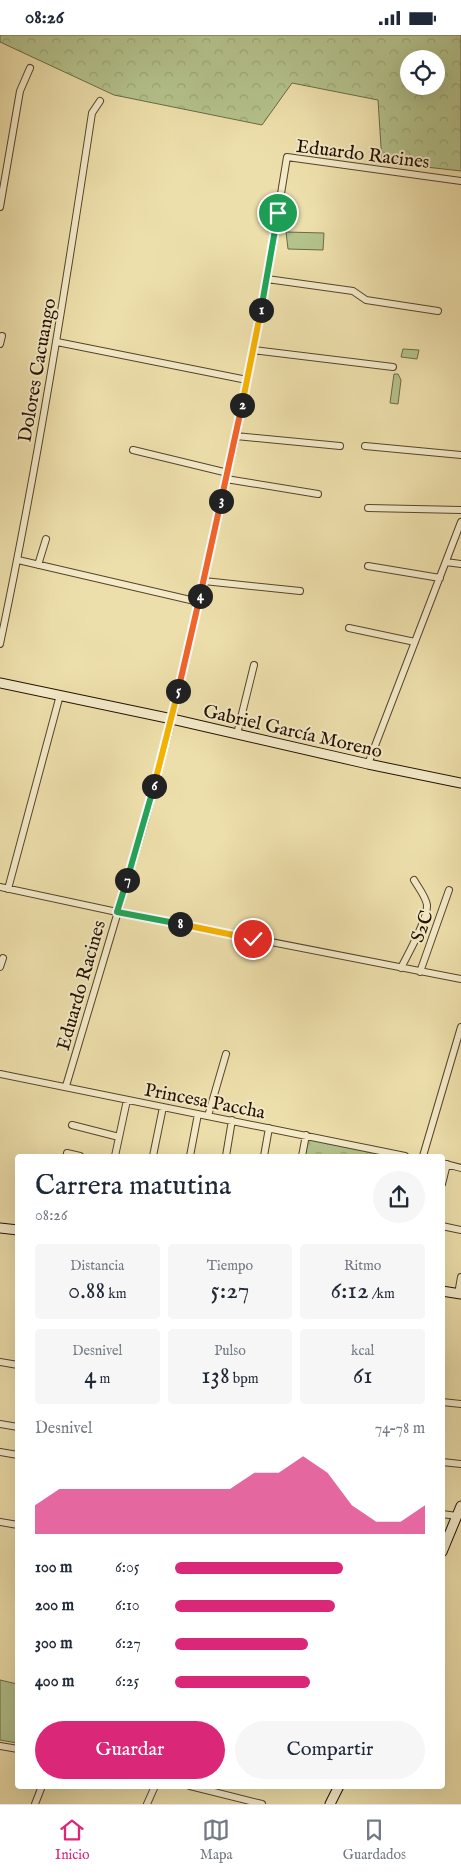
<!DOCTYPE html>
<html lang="es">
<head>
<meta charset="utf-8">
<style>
	body { margin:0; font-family:"IM FELL English",serif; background:#f6f6f7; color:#1f2937; height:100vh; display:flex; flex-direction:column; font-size:19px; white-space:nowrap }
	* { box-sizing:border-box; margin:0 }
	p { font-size:16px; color:#747a83 }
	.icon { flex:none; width:28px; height:28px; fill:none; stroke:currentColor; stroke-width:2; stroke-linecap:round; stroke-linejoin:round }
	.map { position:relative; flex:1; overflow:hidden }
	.side { position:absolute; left:15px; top:1119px; width:430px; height:635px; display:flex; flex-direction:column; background:#fff; border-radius:5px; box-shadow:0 5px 20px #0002 }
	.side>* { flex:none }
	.tools { position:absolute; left:400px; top:15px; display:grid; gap:10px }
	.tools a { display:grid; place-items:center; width:45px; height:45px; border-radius:50%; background:#fff; box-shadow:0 5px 20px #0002; font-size:25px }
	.pin { position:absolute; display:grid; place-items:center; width:42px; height:42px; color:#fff; margin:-21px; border:2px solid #fff; border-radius:50%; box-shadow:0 1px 5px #0007 }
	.km { position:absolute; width:25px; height:25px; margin:-12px; border-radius:50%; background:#222; color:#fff; font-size:14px; line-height:25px; text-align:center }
	.round { display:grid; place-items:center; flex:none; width:52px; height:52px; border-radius:26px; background:#f6f6f7 }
	.overview { display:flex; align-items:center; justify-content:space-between; height:85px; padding:0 20px }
	h1 { font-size:28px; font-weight:600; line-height:38px }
	.stats { display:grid; grid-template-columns:repeat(3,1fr); gap:8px; height:85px; padding:5px 20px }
	.stats div { display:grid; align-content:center; border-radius:5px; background:#f6f6f7; text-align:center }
	.stats b { font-size:25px; font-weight:600 }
	.stats small { font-size:14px; font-weight:400 }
	.stats p { font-size:14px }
	.chart { height:140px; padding:10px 20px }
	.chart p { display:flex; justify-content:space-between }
	.chart svg { width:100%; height:90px; margin-top:5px; fill:#db2777; opacity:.7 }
	.button { display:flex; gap:10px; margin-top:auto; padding:10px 20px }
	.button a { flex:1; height:58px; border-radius:30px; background:#db2777; color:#fff; font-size:20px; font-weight:600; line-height:58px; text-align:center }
	.button a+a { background:#f6f6f7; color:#1f2937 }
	ul { padding:0 20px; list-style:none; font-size:16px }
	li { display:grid; grid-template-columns:80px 60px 1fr; align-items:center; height:38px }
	li i { height:12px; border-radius:6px; background:#db2777 }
	.status { display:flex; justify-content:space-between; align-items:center; height:35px; padding:0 25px; background:#fff; direction:ltr }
	.status svg { height:14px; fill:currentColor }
	.menu { display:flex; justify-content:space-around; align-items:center; height:70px; border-top:1px solid #e0e1e3; background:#fff; font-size:14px; color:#747a83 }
	.menu a { display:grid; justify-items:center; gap:2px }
	.menu .active { color:#db2777 }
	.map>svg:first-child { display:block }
	.forest { fill:url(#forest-crowns); stroke:#6c6a46; fill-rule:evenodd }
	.garden { fill:#b4c28c; stroke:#6c6a46 }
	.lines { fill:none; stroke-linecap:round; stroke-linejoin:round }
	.street-casing { stroke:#57442b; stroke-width:8 }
	.secondary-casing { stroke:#251100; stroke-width:11 }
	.street { stroke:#f3eac8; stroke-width:6 }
	.secondary { stroke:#f3eac8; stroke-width:9 }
	.split-1-casing { stroke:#fff; stroke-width:10 }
	.split-2-casing { stroke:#fff; stroke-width:10 }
	.split-3-casing { stroke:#fff; stroke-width:10 }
	.split-4-casing { stroke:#fff; stroke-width:10 }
	.split-5-casing { stroke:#fff; stroke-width:10 }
	.split-6-casing { stroke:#fff; stroke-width:10 }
	.split-7-casing { stroke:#fff; stroke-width:10 }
	.split-8-casing { stroke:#fff; stroke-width:10 }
	.split-9-casing { stroke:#fff; stroke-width:10 }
	.split-1 { stroke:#22a559; stroke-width:6 }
	.split-2 { stroke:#f5b400; stroke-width:6 }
	.split-3 { stroke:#f0652b; stroke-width:6 }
	.split-4 { stroke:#f0652b; stroke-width:6 }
	.split-5 { stroke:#f0652b; stroke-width:6 }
	.split-6 { stroke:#f5b400; stroke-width:6 }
	.split-7 { stroke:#22a559; stroke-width:6 }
	.split-8 { stroke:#22a559; stroke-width:6 }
	.split-9 { stroke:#f5b400; stroke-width:6 }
	.labels { text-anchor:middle; stroke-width:4; stroke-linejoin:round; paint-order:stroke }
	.street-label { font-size:19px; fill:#251100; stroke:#f3eac8 }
</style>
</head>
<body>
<div class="status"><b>08:26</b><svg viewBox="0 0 49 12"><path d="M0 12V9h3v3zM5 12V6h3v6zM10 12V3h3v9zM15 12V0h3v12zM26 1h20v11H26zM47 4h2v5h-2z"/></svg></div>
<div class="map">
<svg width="461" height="1769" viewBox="0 0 461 1769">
	<defs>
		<pattern id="forest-crowns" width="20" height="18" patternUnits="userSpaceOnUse" patternTransform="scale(1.25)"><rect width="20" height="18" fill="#b4c28c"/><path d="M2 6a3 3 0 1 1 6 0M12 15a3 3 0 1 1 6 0" fill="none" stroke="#9ba677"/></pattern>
	</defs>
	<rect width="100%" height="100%" fill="#eddfab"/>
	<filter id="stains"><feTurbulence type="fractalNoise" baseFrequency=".004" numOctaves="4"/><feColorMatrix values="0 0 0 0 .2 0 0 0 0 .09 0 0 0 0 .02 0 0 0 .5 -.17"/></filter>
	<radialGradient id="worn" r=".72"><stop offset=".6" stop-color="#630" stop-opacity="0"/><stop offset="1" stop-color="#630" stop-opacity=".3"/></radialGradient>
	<path class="forest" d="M 0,0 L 461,0 L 461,136 L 382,127 L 378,65 L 292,48 L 262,90 L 114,60 L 0,7 ZM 409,24 L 436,24 L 436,51 L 409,51 Z
		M 308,1104 L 391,1121 L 304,1121 Z"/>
	<path class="garden" d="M 286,197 L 324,198 L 323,215 L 288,214 Z
		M 403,314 L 419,315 L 417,324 L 401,322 Z
		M 394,339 L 398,339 L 401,345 L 398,369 L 390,368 Z
		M 0,1645 L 17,1649 L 17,1708 L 0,1705 Z"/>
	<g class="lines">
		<defs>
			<path id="street" d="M 0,172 L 20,56 L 30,33
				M 267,244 L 353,256 L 366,265 L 438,276
				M 57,307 L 247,345
				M 0,309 L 2,301
				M 253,315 L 393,332
				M 236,401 L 340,411
				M 365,411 L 461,420
				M 133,415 L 228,438
				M 226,444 L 318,459
				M 368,473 L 461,475
				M 18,525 L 199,567
				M 446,527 L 461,529
				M 38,530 L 46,504
				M 368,531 L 440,543
				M 204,546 L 300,556
				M 349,593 L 415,607
				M 0,609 C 37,433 65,256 92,78 L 100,66
				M 237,699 L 254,630
				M 368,729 L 461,487
				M 0,852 L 117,877 L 461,944
				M 8,854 L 60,660
				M 0,932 L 3,923
				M 401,933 C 408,919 428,884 427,870 C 426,862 418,852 414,845
				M 420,937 L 449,855
				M 0,1039 L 405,1121
				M 66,1051 L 145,786 L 172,684 L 236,401 L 267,244 L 287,122 L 461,146
				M 208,1081 L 226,1019
				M 72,1090 L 119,1102
				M 67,1118 L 80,1121
				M 115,1121 L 127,1065
				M 153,1121 L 163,1072
				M 190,1121 L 198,1079
				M 226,1121 L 232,1085
				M 264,1121 L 269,1093
				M 302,1121 L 306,1100
				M 423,1121 L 461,992
				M 442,1128 L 461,1133
				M 442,1149 L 447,1129
				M 442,1191 L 461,1195
				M 458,1259 L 461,1242
				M 0,1327 L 18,1330
				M 442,1367 L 461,1369
				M 0,1389 L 18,1392
				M 0,1417 L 18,1420
				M 442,1427 L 461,1429
				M 442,1479 L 457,1481
				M 0,1487 L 18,1490
				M 0,1711 L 18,1714
				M 190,1751 L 262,1769
				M 35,1769 L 42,1751
				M 147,1769 L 155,1751"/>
			<path id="secondary" d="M 0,648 L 172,684 L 368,729 L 461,748
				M 0,1193 L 18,1195
				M 442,1256 L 461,1259
				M 442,1517 L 461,1471
				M 330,1769 L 339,1751"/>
		</defs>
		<use href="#street" class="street-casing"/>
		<use href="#secondary" class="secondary-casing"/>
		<use href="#street" class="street"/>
		<use href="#secondary" class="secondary"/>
	</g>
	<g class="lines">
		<defs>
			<path id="split-1" d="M 261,275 L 278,178"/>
			<path id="split-2" d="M 242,370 L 261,275"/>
			<path id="split-3" d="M 221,466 L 242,370"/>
			<path id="split-4" d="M 200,561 L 221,466"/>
			<path id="split-5" d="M 178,656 L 200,561"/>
			<path id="split-6" d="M 154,751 L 178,656"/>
			<path id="split-7" d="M 127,845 L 154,751"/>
			<path id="split-8" d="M 127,845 L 117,877 L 180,889"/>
			<path id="split-9" d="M 180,889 L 253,904"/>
		</defs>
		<use href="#split-1" class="split-1-casing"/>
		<use href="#split-2" class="split-2-casing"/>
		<use href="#split-3" class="split-3-casing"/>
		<use href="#split-4" class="split-4-casing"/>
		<use href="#split-5" class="split-5-casing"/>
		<use href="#split-6" class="split-6-casing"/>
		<use href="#split-7" class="split-7-casing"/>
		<use href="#split-8" class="split-8-casing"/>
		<use href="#split-9" class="split-9-casing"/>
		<use href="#split-1" class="split-1"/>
		<use href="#split-2" class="split-2"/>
		<use href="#split-3" class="split-3"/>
		<use href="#split-4" class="split-4"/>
		<use href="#split-5" class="split-5"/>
		<use href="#split-6" class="split-6"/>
		<use href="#split-7" class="split-7"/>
		<use href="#split-8" class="split-8"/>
		<use href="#split-9" class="split-9"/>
	</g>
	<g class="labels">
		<g class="street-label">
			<text transform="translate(363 118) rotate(7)" y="7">Eduardo Racines</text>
			<text transform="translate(36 335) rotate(-80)" y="7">Dolores Cacuango</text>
			<text transform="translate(293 695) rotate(13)" y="7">Gabriel García Moreno</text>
			<text transform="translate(421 891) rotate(-70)" y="7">S2C</text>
			<text transform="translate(80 950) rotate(-74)" y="7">Eduardo Racines</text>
			<text transform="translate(205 1065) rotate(11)" y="7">Princesa Paccha</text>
		</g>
	</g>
	<rect width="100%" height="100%" filter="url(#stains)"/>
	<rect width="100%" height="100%" fill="url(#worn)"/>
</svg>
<div class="tools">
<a><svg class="icon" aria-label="locate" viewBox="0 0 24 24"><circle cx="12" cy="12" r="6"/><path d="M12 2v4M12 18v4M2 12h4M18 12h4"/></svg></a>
</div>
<div class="pin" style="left:278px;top:178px;background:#1e9e55"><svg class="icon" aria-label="arrive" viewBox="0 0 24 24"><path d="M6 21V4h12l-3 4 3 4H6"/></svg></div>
<div class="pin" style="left:253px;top:904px;background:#d93025"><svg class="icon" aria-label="check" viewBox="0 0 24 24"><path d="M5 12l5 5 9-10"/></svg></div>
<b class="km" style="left:261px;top:275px">1</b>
<b class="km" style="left:242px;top:370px">2</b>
<b class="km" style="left:221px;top:466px">3</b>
<b class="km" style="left:200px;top:561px">4</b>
<b class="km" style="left:178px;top:656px">5</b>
<b class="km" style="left:154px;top:751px">6</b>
<b class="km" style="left:127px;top:845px">7</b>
<b class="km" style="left:180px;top:889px">8</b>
<section class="side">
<div class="overview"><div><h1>Carrera matutina</h1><p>08:26</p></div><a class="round"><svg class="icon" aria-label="share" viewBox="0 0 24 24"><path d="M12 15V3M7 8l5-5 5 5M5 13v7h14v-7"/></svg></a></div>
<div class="stats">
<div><p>Distancia</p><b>0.88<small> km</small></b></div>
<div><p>Tiempo</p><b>5:27</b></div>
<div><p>Ritmo</p><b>6:12<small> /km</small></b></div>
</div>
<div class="stats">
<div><p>Desnivel</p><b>4<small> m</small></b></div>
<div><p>Pulso</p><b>138<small> bpm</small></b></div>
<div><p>kcal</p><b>61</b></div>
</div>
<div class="chart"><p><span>Desnivel</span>74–78 m</p>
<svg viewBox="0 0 160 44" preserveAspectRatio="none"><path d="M0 44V30L10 22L20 22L30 22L40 22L50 22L60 22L70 22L80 22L90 14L100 14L110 6L120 14L130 30L140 38L150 38L160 30V44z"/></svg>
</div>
<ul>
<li><b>100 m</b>6:05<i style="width:67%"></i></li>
<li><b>200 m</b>6:10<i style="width:64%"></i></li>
<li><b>300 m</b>6:27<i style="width:53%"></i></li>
<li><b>400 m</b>6:25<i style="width:54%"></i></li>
</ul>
<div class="button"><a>Guardar</a><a>Compartir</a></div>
</section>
</div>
<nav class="menu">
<a class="active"><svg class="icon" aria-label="home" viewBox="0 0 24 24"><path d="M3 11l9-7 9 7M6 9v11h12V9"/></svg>Inicio</a>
<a><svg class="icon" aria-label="map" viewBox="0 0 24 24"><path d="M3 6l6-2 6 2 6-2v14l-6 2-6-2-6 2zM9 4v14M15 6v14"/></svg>Mapa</a>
<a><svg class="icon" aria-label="saved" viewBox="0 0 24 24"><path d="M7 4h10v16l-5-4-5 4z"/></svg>Guardados</a>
</nav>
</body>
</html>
